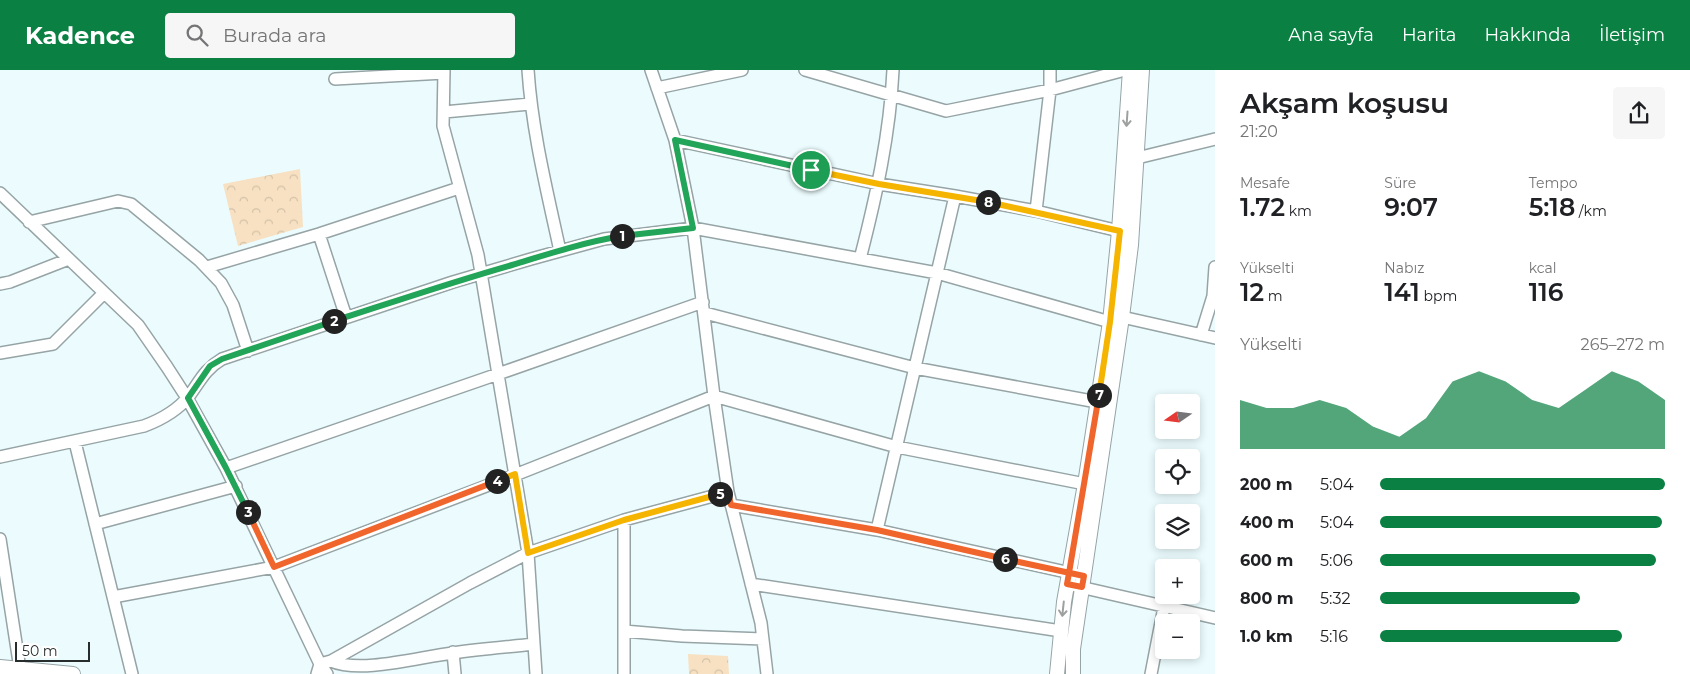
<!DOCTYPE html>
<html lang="tr">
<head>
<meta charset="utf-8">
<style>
	body { margin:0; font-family:Montserrat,sans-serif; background:#f6f6f6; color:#202124; height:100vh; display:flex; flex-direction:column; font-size:19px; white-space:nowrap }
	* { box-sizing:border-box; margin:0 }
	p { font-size:16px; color:#757577 }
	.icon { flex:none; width:28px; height:28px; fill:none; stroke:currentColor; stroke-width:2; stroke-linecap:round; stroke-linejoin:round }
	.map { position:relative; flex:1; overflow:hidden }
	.panel { display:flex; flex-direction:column; background:#fff; width:475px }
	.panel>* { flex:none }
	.needle { width:32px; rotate:256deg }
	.tools { position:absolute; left:1155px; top:324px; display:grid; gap:10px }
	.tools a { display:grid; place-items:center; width:45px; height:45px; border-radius:5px; background:#fff; box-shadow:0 2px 8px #0003; font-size:25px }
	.scale { position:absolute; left:15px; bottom:12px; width:75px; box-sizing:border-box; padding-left:5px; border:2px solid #272d2d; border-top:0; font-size:14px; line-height:18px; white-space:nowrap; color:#272d2d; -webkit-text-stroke:4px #fff; paint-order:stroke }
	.pin { position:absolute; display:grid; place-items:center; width:42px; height:42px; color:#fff; margin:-21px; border:2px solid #fff; border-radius:50%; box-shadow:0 1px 5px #0007 }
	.km { position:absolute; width:25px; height:25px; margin:-12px; border-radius:50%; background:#222; color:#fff; font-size:14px; line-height:25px; text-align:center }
	.round { display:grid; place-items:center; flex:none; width:52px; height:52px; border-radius:5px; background:#f6f6f6 }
	.headline { display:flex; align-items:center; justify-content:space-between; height:85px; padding:0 25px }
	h1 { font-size:28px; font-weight:600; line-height:38px }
	.metrics { display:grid; grid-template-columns:repeat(3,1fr); gap:8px; height:85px; padding:5px 25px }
	.metrics div { display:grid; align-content:center }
	.metrics b { font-size:25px; font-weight:600 }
	.metrics small { font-size:14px; font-weight:400 }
	.metrics p { font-size:14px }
	.chart { height:140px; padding:10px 25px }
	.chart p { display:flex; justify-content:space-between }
	.chart svg { width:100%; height:90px; margin-top:5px; fill:#0b8043; opacity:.7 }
	ul { padding:0 25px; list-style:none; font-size:16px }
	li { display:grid; grid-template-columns:80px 60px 1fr; align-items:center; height:38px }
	li i { height:12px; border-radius:6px; background:#0b8043 }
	header { display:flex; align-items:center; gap:30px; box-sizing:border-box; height:70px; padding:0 25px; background:#0b8043; color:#fff }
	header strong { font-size:24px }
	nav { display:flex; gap:28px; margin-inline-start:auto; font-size:18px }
	.search { width:350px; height:45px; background:#f6f6f6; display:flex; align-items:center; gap:12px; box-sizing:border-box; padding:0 18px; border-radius:5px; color:#757577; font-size:19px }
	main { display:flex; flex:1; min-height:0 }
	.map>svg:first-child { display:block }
	.park { fill:url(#park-crowns) }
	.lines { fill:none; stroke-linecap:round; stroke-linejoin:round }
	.minor-casing { stroke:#96a4a6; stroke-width:14 }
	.tertiary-casing { stroke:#96a4a6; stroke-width:16 }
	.minor { stroke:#fff; stroke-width:11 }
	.tertiary { stroke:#fff; stroke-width:14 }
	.oneway { stroke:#9ea0a0 }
	.split-1-casing { stroke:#fff; stroke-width:10 }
	.split-2-casing { stroke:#fff; stroke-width:10 }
	.split-3-casing { stroke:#fff; stroke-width:10 }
	.split-4-casing { stroke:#fff; stroke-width:10 }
	.split-5-casing { stroke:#fff; stroke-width:10 }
	.split-6-casing { stroke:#fff; stroke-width:10 }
	.split-7-casing { stroke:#fff; stroke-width:10 }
	.split-8-casing { stroke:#fff; stroke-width:10 }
	.split-9-casing { stroke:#fff; stroke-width:10 }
	.split-1 { stroke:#22a559; stroke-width:6 }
	.split-2 { stroke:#22a559; stroke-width:6 }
	.split-3 { stroke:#22a559; stroke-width:6 }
	.split-4 { stroke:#f0652b; stroke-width:6 }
	.split-5 { stroke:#f5b400; stroke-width:6 }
	.split-6 { stroke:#f0652b; stroke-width:6 }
	.split-7 { stroke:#f0652b; stroke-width:6 }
	.split-8 { stroke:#f5b400; stroke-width:6 }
	.split-9 { stroke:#f5b400; stroke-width:6 }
</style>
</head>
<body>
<header>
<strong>Kadence</strong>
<div class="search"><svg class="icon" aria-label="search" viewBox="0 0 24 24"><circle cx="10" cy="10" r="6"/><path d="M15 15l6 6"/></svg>Burada ara</div>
<nav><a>Ana sayfa</a><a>Harita</a><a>Hakkında</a><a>İletişim</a></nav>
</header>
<main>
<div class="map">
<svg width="1215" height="604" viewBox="0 0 1215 604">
	<defs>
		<pattern id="park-crowns" width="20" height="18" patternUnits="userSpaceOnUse" patternTransform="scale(1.25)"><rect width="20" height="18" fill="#f7e1c2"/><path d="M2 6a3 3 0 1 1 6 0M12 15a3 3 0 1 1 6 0" fill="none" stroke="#d4c1a7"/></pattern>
	</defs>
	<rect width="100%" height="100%" fill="#ecfcfe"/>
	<path class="park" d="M 300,99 L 303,157 L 238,176 L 223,114 Z
		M 688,584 L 728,586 L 729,604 L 689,604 Z"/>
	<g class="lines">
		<defs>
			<path id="minor" d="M 444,0 L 443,56 L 478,185 L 528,483 L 536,604
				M 528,0 C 532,61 547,121 560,181
				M 651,0 L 675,70 L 693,158 L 714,326 L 728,422 L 761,553 L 767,604
				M 805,0 L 946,41 L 1050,20 L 1125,0
				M 335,9 L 444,3
				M 657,18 L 742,0
				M 444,42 L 530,34
				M 675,70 L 879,114 L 955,126 L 1036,141 L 1119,161
				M 1137,88 L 1215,69
				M 0,123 L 138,255 L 167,297 L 187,328 L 226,398 L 320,594 L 317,604
				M 1036,141 L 1050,20 L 1050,0
				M 29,152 L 118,131 L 131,134 L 199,190 L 221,213 L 233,235 L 248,281
				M 319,164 L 346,247
				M 860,189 C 876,127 890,64 893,0
				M 207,197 L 319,164 L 459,118
				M 0,214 L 10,212 L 69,189
				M 705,243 L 915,298 L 1097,332
				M 1122,247 L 1215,268
				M 1201,265 L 1213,226 L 1215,197
				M 0,283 L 53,274 L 104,223
				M 75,372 L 132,604
				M 0,387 L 144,356 C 160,350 178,340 189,326 C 200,311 205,299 222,289 L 453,212 L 531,189 L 604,169 L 693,158 L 937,203 L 1110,252
				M 226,398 L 498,304 L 703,232
				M 731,435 L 877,460 L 1084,506
				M 95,454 L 236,416
				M 877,460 L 955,126
				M 0,469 L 20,599
				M 751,514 L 1061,561
				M 1067,514 L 1215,548
				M 113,527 L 274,497 L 515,405 L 714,326 L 897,377 L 1085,414
				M 624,561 L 682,566 L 763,569
				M 453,582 L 455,604
				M 331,591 C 361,604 419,587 453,583 C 480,579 507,577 534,574
				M 327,604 L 320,594 L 331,591 L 470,513 L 528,483 L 624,450 L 728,422
				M 624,604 L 624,450
				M 1151,604 L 1164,537"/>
			<path id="tertiary" d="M 0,597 L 73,604
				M 1057,604 L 1064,532 L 1085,414 L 1110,252 L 1119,161 L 1130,0
				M 1073,604 L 1073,579 L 1122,247 L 1131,175 L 1142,0"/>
		</defs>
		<use href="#minor" class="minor-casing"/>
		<use href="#tertiary" class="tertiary-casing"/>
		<use href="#minor" class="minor"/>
		<use href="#tertiary" class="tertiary"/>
	</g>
	<defs><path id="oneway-shaft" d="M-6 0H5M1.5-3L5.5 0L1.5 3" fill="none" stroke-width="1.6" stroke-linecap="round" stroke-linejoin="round" transform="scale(1.25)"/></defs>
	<g class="oneway">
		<use href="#oneway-shaft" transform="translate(1127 49) rotate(94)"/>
		<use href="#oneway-shaft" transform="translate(1063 539) rotate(96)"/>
	</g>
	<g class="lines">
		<defs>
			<path id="split-1" d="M 622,166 L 693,158 L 675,70 L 811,100"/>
			<path id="split-2" d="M 334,251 C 393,232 452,212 512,195 C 548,184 585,172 622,166"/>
			<path id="split-3" d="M 248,442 L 226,398 L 188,328 L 210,296 L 222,289 L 334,251"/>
			<path id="split-4" d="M 248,442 L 274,497 L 497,411"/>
			<path id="split-5" d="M 497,411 L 515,404 L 528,483 L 624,450 L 720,424"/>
			<path id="split-6" d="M 720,424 L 728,422 L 731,435 L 877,460 L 1005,489"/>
			<path id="split-7" d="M 1005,489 L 1084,506 L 1082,517 L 1067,514 L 1069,503 L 1099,325"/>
			<path id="split-8" d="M 988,132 L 1120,161 L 1110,252 L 1099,325"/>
			<path id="split-9" d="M 811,100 L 879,114 L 988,132"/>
		</defs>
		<use href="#split-1" class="split-1-casing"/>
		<use href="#split-2" class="split-2-casing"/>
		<use href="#split-3" class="split-3-casing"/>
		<use href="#split-4" class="split-4-casing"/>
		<use href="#split-5" class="split-5-casing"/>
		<use href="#split-6" class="split-6-casing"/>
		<use href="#split-7" class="split-7-casing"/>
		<use href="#split-8" class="split-8-casing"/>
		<use href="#split-9" class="split-9-casing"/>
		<use href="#split-1" class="split-1"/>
		<use href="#split-2" class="split-2"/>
		<use href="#split-3" class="split-3"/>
		<use href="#split-4" class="split-4"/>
		<use href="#split-5" class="split-5"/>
		<use href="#split-6" class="split-6"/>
		<use href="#split-7" class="split-7"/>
		<use href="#split-8" class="split-8"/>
		<use href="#split-9" class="split-9"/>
	</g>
</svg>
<div class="tools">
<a><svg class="needle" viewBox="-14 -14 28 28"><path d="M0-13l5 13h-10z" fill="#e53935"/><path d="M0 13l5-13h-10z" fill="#757577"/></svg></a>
<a><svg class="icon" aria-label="locate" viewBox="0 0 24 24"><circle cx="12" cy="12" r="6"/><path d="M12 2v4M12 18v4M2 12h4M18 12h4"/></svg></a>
<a><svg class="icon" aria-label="layers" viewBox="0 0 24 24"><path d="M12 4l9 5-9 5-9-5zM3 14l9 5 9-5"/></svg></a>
<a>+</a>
<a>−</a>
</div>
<div class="scale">50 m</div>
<div class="pin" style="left:811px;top:100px;background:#1e9e55"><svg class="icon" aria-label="arrive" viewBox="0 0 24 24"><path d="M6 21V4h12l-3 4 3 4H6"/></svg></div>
<b class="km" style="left:622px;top:166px">1</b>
<b class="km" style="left:334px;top:251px">2</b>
<b class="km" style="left:248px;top:442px">3</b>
<b class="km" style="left:497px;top:411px">4</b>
<b class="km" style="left:720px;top:424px">5</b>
<b class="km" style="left:1005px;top:489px">6</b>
<b class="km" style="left:1099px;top:325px">7</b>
<b class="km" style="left:988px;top:132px">8</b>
</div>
<section class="panel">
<div class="headline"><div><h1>Akşam koşusu</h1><p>21:20</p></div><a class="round"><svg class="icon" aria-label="share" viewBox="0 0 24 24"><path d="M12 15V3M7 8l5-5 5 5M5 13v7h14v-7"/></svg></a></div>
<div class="metrics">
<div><p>Mesafe</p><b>1.72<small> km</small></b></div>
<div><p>Süre</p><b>9:07</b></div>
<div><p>Tempo</p><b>5:18<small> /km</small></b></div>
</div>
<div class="metrics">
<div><p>Yükselti</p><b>12<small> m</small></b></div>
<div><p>Nabız</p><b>141<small> bpm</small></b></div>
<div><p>kcal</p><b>116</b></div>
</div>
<div class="chart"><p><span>Yükselti</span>265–272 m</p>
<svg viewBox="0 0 160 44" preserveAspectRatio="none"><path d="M0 44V20L10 24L20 24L30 20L40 24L50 33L60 38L70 29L80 11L90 6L100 11L110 20L120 24L130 15L140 6L150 11L160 20V44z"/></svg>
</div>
<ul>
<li><b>200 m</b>5:04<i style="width:100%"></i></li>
<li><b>400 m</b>5:04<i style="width:99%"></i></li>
<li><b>600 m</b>5:06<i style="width:97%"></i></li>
<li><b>800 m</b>5:32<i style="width:70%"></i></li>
<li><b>1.0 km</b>5:16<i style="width:85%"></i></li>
</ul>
</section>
</main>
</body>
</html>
